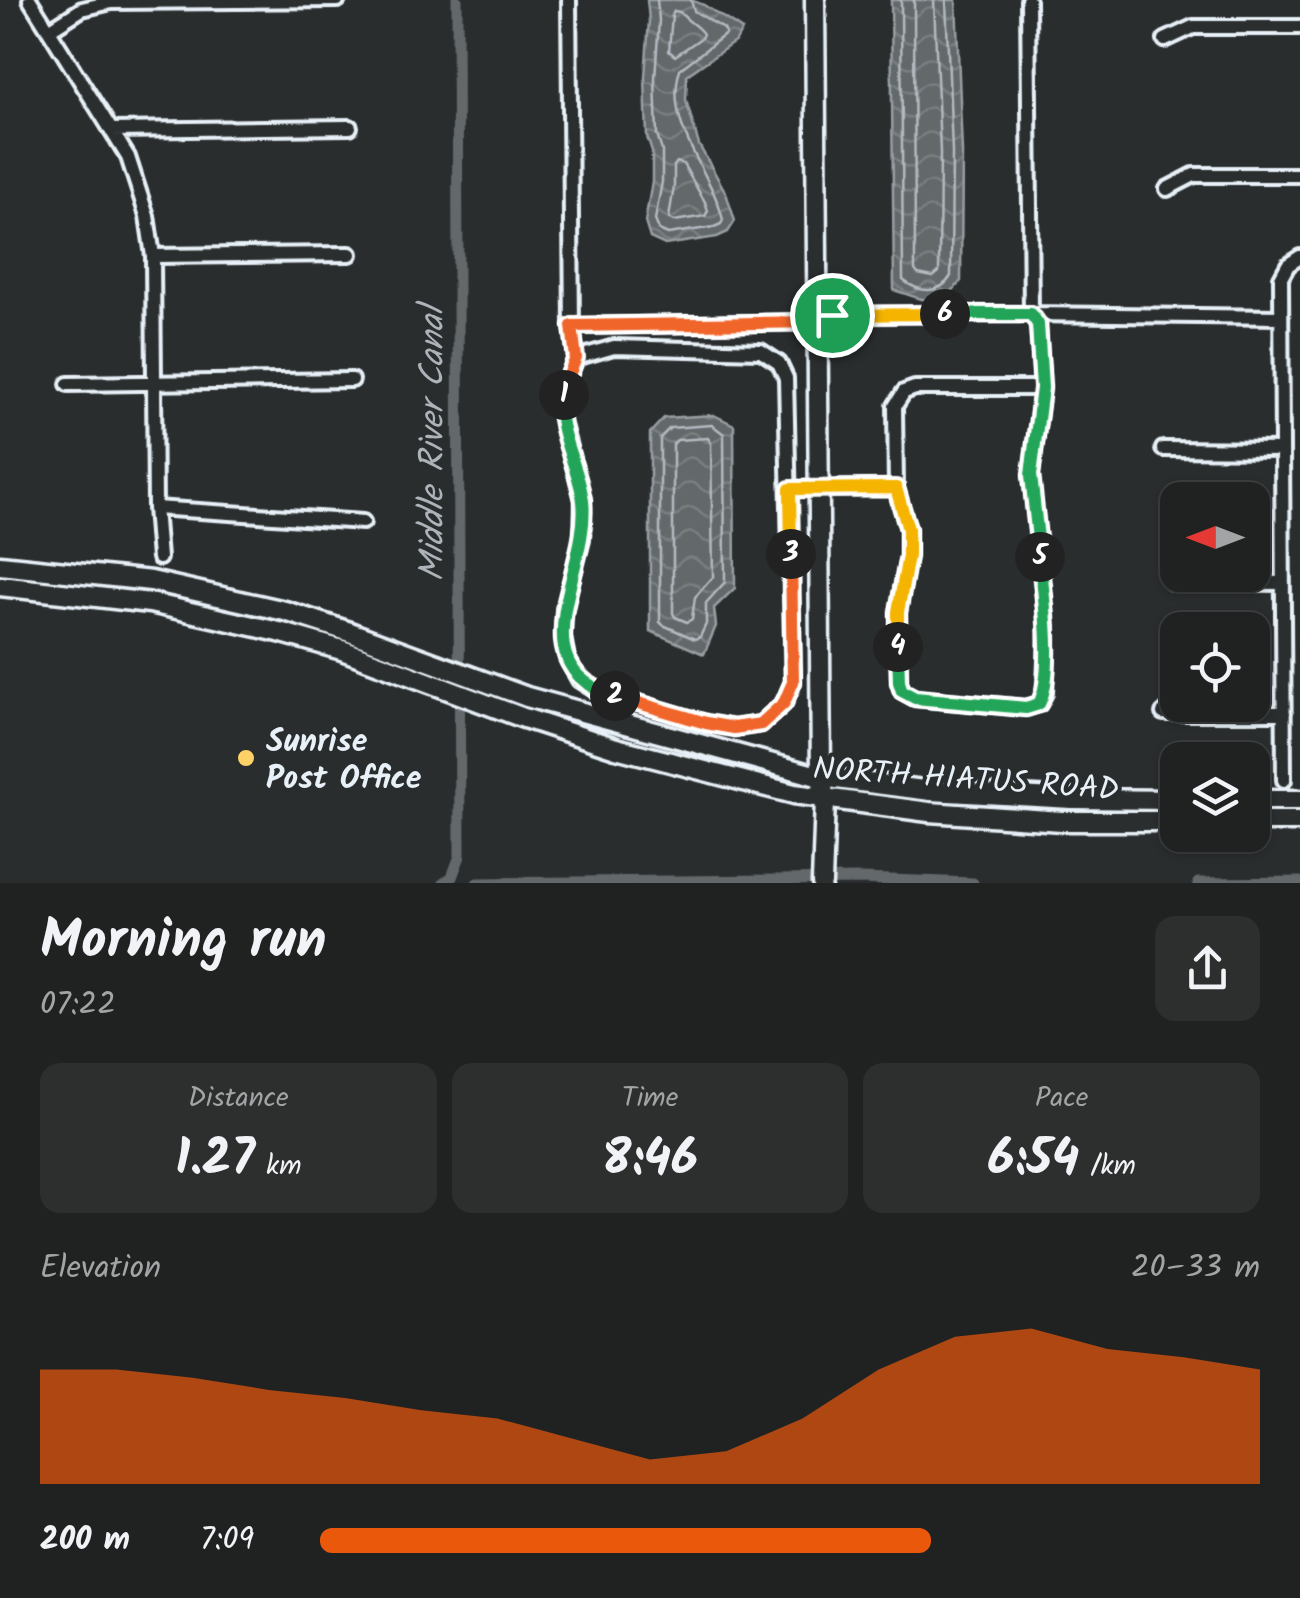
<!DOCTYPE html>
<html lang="en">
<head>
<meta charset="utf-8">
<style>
	body { margin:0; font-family:Kalam,sans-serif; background:#2d2f2f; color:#f1f3f6; height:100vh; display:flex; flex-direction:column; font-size:38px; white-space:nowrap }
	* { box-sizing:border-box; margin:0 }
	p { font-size:32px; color:#a2a4a5 }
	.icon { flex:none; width:55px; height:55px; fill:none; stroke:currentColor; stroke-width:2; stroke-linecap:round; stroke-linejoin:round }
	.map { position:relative; height:883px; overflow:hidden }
	.sheet { display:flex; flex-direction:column; background:#202222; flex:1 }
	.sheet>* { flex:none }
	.needle { width:65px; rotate:270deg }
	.tools { position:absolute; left:1160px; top:482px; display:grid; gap:20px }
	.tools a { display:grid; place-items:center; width:110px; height:110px; border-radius:20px; background:#202222; box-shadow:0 2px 8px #0004,0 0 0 2px #3d3f40; font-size:50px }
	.pin { position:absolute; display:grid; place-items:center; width:85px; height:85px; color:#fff; margin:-42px; border:5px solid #fff; border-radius:50%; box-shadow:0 2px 10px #0007 }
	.km { position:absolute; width:50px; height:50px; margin:-25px; border-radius:50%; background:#222; color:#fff; font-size:28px; line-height:50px; text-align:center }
	.round { display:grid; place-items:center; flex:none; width:105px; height:105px; border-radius:20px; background:#2d2f2f }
	.headline { display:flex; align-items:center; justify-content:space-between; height:170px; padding:0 40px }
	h1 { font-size:55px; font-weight:700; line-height:75px }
	.figures { display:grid; grid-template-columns:repeat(3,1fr); gap:15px; height:170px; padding:10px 40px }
	.figures div { display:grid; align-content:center; border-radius:20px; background:#2d2f2f; text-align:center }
	.figures b { font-size:50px; font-weight:700 }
	.figures small { font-size:28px; font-weight:400 }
	.figures p { font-size:28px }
	.chart { height:280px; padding:20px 40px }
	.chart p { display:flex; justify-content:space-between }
	.chart svg { width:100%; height:180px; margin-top:10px; fill:#ea580c; opacity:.7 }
	ul { padding:0 40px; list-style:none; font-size:32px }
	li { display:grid; grid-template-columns:160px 120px 1fr; align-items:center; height:75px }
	li i { height:25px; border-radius:12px; background:#ea580c }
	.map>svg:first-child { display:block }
	.water { fill:url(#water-waves); stroke:#989fa3; stroke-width:2.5 }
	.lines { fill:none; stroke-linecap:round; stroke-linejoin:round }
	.shore { stroke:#b3bac0; stroke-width:2.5 }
	.canal { stroke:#63686b; stroke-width:11 }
	.street-casing { stroke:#e8f1f8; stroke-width:20 }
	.secondary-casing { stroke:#e8f1f8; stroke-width:25 }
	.street { stroke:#2a2d2e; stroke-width:12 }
	.secondary { stroke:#2a2d2e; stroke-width:18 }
	.split-1-casing { stroke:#fff; stroke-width:20 }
	.split-2-casing { stroke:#fff; stroke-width:20 }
	.split-3-casing { stroke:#fff; stroke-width:20 }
	.split-4-casing { stroke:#fff; stroke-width:20 }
	.split-5-casing { stroke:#fff; stroke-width:20 }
	.split-6-casing { stroke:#fff; stroke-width:20 }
	.split-7-casing { stroke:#fff; stroke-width:20 }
	.split-1 { stroke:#f0652b; stroke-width:12 }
	.split-2 { stroke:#22a559; stroke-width:12 }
	.split-3 { stroke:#f0652b; stroke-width:12 }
	.split-4 { stroke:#f5b400; stroke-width:12 }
	.split-5 { stroke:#22a559; stroke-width:12 }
	.split-6 { stroke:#22a559; stroke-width:12 }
	.split-7 { stroke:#f5b400; stroke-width:12 }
	.poi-dot { fill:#ffd166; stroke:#2a2d2e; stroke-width:4 }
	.labels { text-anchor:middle; stroke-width:8; stroke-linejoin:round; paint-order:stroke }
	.poi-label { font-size:32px; font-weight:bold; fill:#e8f1f8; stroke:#2a2d2e; text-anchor:start }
	.street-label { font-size:32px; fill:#e8f1f8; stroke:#2a2d2e }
	.water-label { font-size:35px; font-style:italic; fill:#acb3b9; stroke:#2a2d2e }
</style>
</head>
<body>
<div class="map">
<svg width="1300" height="883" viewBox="0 0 1300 883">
	<defs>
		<pattern id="water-waves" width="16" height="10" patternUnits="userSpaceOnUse" patternTransform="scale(2.5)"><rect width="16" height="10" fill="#63686b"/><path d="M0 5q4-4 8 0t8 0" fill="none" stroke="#797e81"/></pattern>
	</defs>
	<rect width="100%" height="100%" fill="#2a2d2e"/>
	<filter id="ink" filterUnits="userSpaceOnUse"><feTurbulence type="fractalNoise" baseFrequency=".01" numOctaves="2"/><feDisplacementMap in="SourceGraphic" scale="20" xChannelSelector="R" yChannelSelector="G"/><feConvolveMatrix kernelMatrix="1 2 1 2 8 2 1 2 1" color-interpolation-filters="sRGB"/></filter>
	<g filter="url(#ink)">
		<path class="water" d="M 647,0 L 691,0 L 704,5 L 742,30 L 736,41 L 687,75 L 686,100 L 699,145 L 726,193 L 735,221 L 728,232 L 717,237 L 665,245 L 650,238 L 645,222 L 652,182 L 652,152 L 647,137 L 645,77 L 649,20 Z
			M 891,0 L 956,0 L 962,152 L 961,281 C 939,310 925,300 894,290 Z
			M 714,415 L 734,425 L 735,588 L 714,608 L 716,626 L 704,654 L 650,631 L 650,433 L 664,418 Z"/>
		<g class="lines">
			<path class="shore" d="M 657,0 L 659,20 L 655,78 L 657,135 L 662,151 L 662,182 L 655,220 L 659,230 L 668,234 L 714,227 L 721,224 L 723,220 C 711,169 663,126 680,69 L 726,34 L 724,29 L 694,11 L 691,0
				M 901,0 L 903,280 C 919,293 940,295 951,276 L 952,152 L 946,0
				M 914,0 L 915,270 L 918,274 L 933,277 L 939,272 L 940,152 L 934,0
				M 674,11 L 680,12 C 686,21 698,25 703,34 L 701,38 L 675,56 L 669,51 L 672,15 Z
				M 677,162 L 683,164 L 705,202 L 708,211 L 705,216 L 674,221 L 669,218 L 674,186 L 674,166 Z
				M 712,425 L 724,434 L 725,582 L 706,603 L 706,624 L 700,637 L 695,639 L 663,625 L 660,622 L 660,438 L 670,428 Z
				M 708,438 L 711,443 L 713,577 L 695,597 L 692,619 L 687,622 L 675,617 L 673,613 L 673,444 L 677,440 Z"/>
			<path class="canal" d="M 444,883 L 452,877 L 460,856 L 457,0
				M 477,883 L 862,879 L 973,883
				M 1198,883 L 1300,882"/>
			<defs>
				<path id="street" d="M 30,0 L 128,157 L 147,216 L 153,256 L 155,508 L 159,558
					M 569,0 L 572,326 L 576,358 L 565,385 L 561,417 L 583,500 L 582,540 L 564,609 L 563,637 L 567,658 L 579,680 L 595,690 L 706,723 L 734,728 L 761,724 L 784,703 L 793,682 L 786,378 L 779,363 L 761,351 L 614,347 L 576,358
					M 1028,0 L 1031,314 L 1038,323 L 1042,388 L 1031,475 L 1047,626 L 1045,693 L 1039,704 L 1026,708 L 915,698 L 902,691 L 899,682 L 898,613 L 908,556 L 908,529 L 896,488 L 895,406 L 904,392 L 915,388 L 1042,388
					M 49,30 L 82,9 L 111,2 L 338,0
					M 1165,40 L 1193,27 L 1300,27
					M 112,130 L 350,127
					M 1167,189 L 1194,175 L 1300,175
					M 153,256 L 350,254
					M 572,326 L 817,322 L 831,315 L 1031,314 L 1281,317
					M 68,384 L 352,380
					M 1163,449 L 1282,450
					M 790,489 L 896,488
					M 155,508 L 363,522
					M 1172,582 L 1283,583
					M 1163,713 L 1284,713
					M 1284,780 L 1281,278 L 1288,265 L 1300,257"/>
				<path id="secondary" d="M 815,0 L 821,777 L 825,800 L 822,883
					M 0,565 L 151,581 L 285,611 L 347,631 L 527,697 L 821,777 L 931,791 L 1072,799 L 1178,800
					M 0,586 L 150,603 L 279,632 L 342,650 L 521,717 L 616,748 L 794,794 L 929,812 L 1062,821 L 1178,821
					M 1252,800 L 1300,800
					M 1252,821 L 1300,821"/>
			</defs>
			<use href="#street" class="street-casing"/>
			<use href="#secondary" class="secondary-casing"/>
			<use href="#street" class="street"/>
			<use href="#secondary" class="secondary"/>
		</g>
	</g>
	<g class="lines" filter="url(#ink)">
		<defs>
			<path id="split-1" d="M 564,395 L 565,385 L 576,358 L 572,326 L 818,322 L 832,315"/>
			<path id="split-2" d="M 564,395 C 563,403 560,411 561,418 C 564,446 580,473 583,501 C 591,569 515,666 615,696"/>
			<path id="split-3" d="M 615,696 L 706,723 L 734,728 L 761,724 L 784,703 L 793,682 L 791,554"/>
			<path id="split-4" d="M 791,554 L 790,489 L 896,488 L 908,529 L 908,556 L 898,612 L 898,647"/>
			<path id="split-5" d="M 898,647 L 899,682 L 902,691 L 915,698 L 1026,708 L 1039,704 C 1055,674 1043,592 1040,557"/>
			<path id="split-6" d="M 945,314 L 1031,314 L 1038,324 L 1042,388 L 1031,475 L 1040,557"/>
			<path id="split-7" d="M 832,315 L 945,314"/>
		</defs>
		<use href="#split-1" class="split-1-casing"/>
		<use href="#split-2" class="split-2-casing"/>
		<use href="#split-3" class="split-3-casing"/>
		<use href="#split-4" class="split-4-casing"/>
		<use href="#split-5" class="split-5-casing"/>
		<use href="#split-6" class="split-6-casing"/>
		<use href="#split-7" class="split-7-casing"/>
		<use href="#split-1" class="split-1"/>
		<use href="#split-2" class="split-2"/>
		<use href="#split-3" class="split-3"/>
		<use href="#split-4" class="split-4"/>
		<use href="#split-5" class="split-5"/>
		<use href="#split-6" class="split-6"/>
		<use href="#split-7" class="split-7"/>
	</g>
	<circle class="poi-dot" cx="246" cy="758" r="10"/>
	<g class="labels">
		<g class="poi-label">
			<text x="266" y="751">Sunrise<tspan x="266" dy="37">Post Office</tspan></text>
		</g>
		<g class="street-label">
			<text transform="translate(966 778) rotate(4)" y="11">NORTH HIATUS ROAD</text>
		</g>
		<g class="water-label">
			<text transform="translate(431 444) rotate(-90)" y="12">Middle River Canal</text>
		</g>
	</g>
</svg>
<div class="tools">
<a><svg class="needle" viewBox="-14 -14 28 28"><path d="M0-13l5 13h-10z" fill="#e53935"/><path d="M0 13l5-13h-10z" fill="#a2a4a5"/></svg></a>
<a><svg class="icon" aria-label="locate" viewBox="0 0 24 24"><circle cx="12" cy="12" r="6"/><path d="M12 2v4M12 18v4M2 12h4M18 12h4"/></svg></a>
<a><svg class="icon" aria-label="layers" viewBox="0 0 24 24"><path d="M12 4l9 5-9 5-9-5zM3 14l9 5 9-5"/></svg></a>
</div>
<div class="pin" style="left:832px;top:315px;background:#1e9e55"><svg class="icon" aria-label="arrive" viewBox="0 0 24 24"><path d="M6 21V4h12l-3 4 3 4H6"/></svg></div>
<b class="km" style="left:564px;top:395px">1</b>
<b class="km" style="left:615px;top:696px">2</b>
<b class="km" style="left:791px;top:554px">3</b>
<b class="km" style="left:898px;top:647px">4</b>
<b class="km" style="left:1040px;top:557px">5</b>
<b class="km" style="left:945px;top:314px">6</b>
</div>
<section class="sheet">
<div class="headline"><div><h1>Morning run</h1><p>07:22</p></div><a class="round"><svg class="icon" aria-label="share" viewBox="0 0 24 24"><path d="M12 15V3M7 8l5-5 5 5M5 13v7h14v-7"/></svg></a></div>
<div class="figures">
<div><p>Distance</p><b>1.27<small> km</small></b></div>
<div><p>Time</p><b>8:46</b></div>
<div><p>Pace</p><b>6:54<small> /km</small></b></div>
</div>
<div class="chart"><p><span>Elevation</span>20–33 m</p>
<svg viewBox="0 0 160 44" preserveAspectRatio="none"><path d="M0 44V16L10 16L20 18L30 21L40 23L50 26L60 28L70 33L80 38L90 36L100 28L110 16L120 8L130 6L140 11L150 13L160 16V44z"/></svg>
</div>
<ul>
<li><b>200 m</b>7:09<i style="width:65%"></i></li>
</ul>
</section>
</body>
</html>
